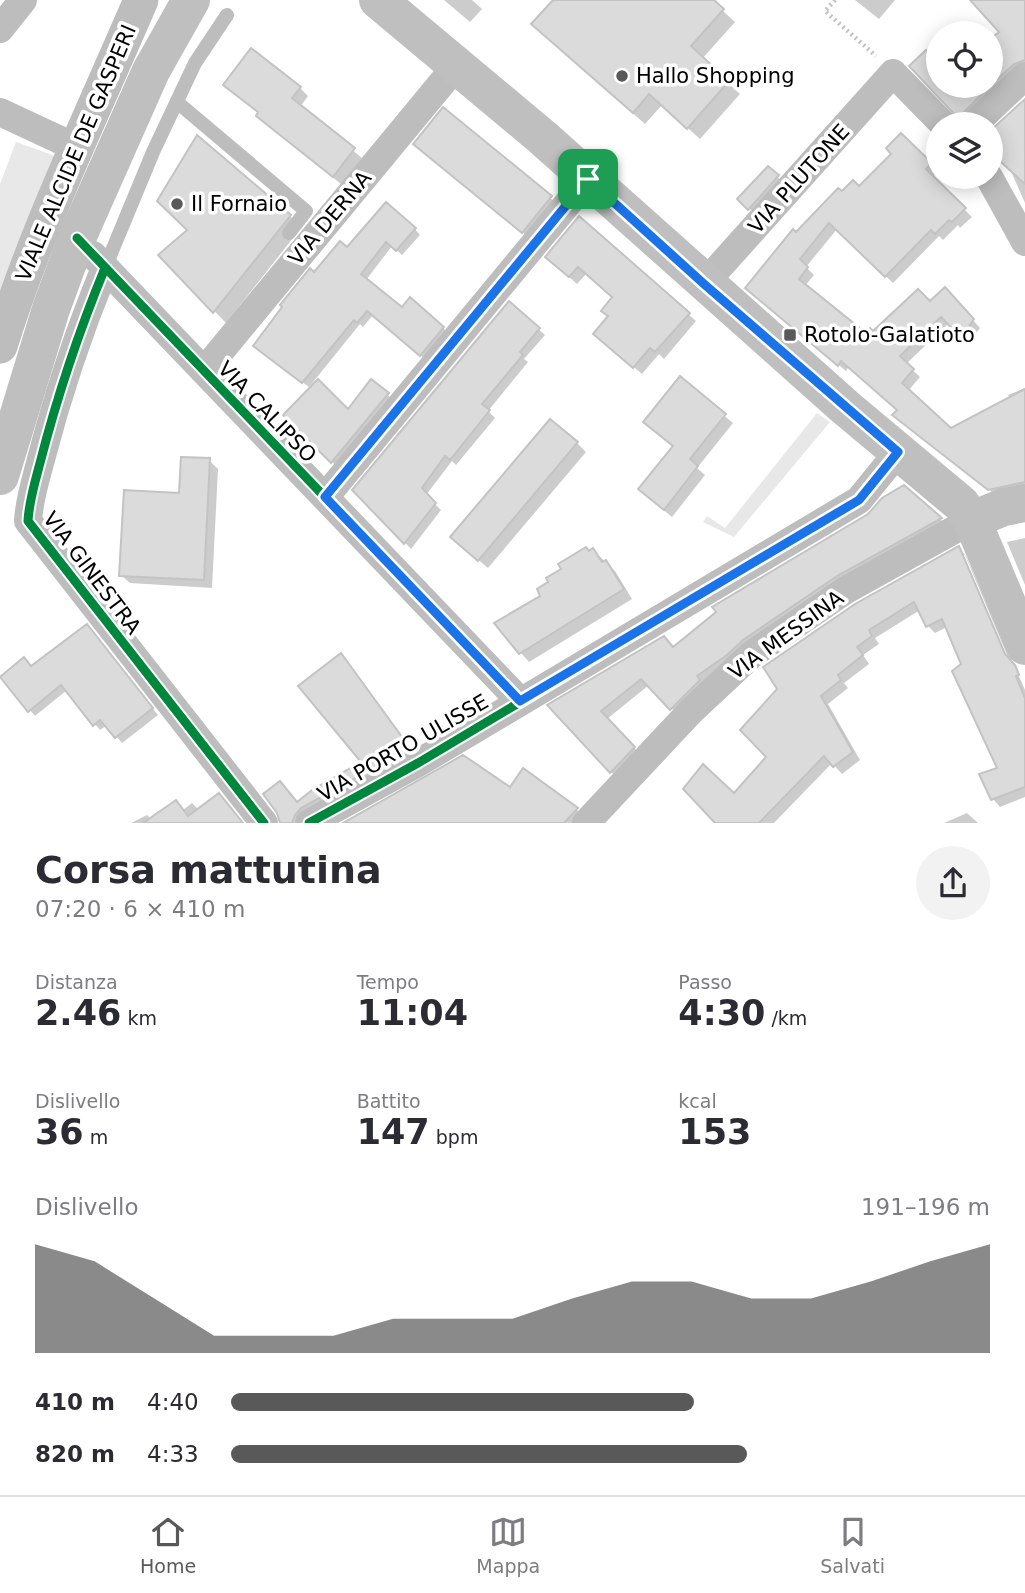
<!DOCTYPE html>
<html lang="it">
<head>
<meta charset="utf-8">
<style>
	body { margin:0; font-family:"DejaVu Sans",sans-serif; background:#f2f2f3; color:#2b2b33; height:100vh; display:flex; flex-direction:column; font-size:26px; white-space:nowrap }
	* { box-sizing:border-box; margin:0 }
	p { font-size:23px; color:#7c7c81 }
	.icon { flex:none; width:38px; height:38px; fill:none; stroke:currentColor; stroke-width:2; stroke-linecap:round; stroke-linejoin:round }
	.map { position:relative; height:823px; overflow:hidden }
	.sheet { display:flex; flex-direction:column; background:#fff; flex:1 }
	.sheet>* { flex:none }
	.fabs { position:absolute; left:926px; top:21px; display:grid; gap:14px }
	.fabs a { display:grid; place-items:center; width:77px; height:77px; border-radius:50%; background:#fff; box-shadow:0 4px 18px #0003; font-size:35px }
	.pin { position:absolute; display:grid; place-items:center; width:60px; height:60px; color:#fff; margin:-30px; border-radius:14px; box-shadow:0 4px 10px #0006 }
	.round { display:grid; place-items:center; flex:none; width:74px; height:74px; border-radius:37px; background:#f2f2f3 }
	.summary { display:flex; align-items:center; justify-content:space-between; height:119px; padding:0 35px }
	h1 { font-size:38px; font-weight:800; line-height:52px }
	.stats { display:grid; grid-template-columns:repeat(3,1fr); gap:10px; height:119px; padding:7px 35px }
	.stats div { display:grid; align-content:center }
	.stats b { font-size:35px; font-weight:800 }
	.stats small { font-size:19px; font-weight:400 }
	.stats p { font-size:19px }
	.chart { height:196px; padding:14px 35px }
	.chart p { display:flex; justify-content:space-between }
	.chart svg { width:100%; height:126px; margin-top:7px; fill:#595959; opacity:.7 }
	ul { padding:0 35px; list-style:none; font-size:23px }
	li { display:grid; grid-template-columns:112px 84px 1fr; align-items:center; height:52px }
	li i { height:18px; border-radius:9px; background:#595959 }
	.tabs { display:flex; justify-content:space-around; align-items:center; height:98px; border-top:2px solid #e1e1e2; background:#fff; font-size:19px; color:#7c7c81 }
	.tabs a { display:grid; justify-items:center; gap:4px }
	.tabs .current { color:#595959 }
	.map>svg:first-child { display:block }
	.green { fill:#e8e8e8 }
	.shadow { fill:#0003; fill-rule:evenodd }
	.building { fill:#dbdbdb; stroke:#c3c3c3; stroke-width:2 }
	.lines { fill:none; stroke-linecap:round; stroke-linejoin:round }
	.path { stroke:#c2c2c2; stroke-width:4.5; stroke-dasharray:2 3.5; stroke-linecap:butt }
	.service { stroke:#bdbdbd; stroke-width:14 }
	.minor { stroke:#bdbdbd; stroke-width:28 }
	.tertiary { stroke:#bdbdbd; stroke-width:35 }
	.secondary { stroke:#bfbfbf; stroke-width:38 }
	.cycleway-casing { stroke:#fff; stroke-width:13 }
	.cycleway { stroke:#00873e; stroke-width:9 }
	.route-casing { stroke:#fff; stroke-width:14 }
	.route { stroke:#1a73e8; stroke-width:9 }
	.poi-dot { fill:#595959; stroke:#fff; stroke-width:2.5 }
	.labels { text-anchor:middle; stroke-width:7; stroke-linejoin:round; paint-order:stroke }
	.poi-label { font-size:21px; fill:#000; stroke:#fff; text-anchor:start }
	.street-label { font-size:21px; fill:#000; stroke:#fff }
</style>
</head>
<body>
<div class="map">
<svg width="1025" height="823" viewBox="0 0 1025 823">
	<rect width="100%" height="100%" fill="#fff"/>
	<path class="green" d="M 16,142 L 55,156 L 0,291 L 0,184 Z
		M 817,413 L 830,422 L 734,537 L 703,522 L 707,516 L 725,528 Z"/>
	<path class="shadow" d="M 444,0 L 472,0 L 482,9 L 470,22 Z
		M 555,0 L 711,0 L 735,22 L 702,59 L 740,94 L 700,139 L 662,105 L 645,124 L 545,36 Z
		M 855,0 L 895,0 L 879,19 Z
		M 983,0 L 1025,0 L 1025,72 L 967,124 L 912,66 L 938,65 L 938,86 L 990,86 L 990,42 L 1001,32 Z
		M 251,51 L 300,88 L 308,96 L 300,107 L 362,158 L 341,184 L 266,124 L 260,113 L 225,85 Z
		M 1025,101 L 1025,203 L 1010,169 Z
		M 444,110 L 560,206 L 532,240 L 424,153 Z
		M 901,136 L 938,172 L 932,177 L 972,217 L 960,228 L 958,225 L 943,240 L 939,236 L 893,283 L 837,229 L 806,267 L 814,275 L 805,286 L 866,335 L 930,304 L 952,297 L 980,328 L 969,343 L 949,323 L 906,364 L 920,377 L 908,391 L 951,430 L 1010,399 L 1008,395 L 1025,388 L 1025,489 L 997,496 L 902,422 L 899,411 L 849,366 L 846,371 L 754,295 L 796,234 L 842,194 L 859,188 L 893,154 Z
		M 769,168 L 783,183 L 755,214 L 739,199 Z
		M 290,216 L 301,228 L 226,323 L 160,255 L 189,230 Z
		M 579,218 L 696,321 L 664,359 L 659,354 L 642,374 L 603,341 L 614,298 L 587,273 L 577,284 L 555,264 Z
		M 415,229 L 420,235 L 402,255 L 392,246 L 366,280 L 402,309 L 443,328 L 449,333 L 426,360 L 373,315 L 363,327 L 360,324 L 309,387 L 261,351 L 315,274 L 347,249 Z
		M 509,304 L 545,335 L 524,359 L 528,362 L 488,411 L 495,418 L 456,465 L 452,461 L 426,495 L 441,510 L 411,549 L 355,490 Z
		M 680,379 L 733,423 L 697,468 L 705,475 L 672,517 L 648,497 L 675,447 Z
		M 372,382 L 396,402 L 340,470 L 285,415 L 348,411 Z
		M 577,443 L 586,452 L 488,568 L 462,546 Z
		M 209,460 L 218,469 L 212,588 L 130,583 L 121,575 L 180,495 Z
		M 904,487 L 947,525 L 678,715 L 649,685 L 607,719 L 641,755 L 618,779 L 550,706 L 674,649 L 869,516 Z
		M 1025,538 L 1025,585 L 1007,542 Z
		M 959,548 L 966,556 L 1025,690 L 1025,797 L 1000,807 L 993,799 L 982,775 L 1000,769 L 963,665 L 947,627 L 935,633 L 928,626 L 920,610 L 875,638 L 879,644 L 863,655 L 869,664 L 844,683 L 848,688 L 828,704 L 860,760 L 842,774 L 832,763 L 774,823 L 718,823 L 685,789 L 734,796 L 768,757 L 743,730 ZM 961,555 L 965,555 L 1010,662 L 1007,663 Z
		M 593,550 L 615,571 L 632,599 L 529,662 L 520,652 L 543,597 Z
		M 93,632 L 158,715 L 122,743 L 107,725 L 100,730 L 67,690 L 35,716 L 2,677 L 32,668 Z
		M 341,655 L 417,757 L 303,823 L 281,823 L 279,813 L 280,783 L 298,804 L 364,763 Z
		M 463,757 L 510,789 L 576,809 L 585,818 L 581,823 L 347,823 Z
		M 225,801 L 243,823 L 131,823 L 147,815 L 151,819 L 183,810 L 192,803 L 199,810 Z
		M 967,813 L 978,823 L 944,823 Z"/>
	<path class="building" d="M 553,0 L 714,0 L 724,9 L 691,46 L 729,81 L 687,129 L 649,94 L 633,113 L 531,24 Z
		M 970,0 L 1025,0 L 1025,60 L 1014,64 L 990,86 L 990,39 L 999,32 Z
		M 251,48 L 301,87 L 292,98 L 355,148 L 333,177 L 256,116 L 258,112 L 223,85 Z
		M 926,50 L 938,63 L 938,86 L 990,86 L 958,118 L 909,66 Z
		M 1025,99 L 1025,184 L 990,152 L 990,131 Z
		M 443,107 L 552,196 L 522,233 L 413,144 Z
		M 901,133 L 932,163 L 926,169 L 966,208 L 952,222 L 949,220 L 935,234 L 931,230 L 885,277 L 829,223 L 800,259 L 808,267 L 799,279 L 866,333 L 870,328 L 873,331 L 918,289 L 930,301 L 945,287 L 974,319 L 961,338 L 941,317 L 900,356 L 914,369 L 902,383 L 951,428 L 1025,389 L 1025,482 L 988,490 L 892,415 L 897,410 L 841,361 L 838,366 L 745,288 L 793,229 L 796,232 L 838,188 L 842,191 L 853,180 L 859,186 L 891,154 L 886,148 Z
		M 197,135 L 291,215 L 213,313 L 158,255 L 187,230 L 157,201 Z
		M 768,166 L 779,175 L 748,210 L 737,199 Z
		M 386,202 L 416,228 L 396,251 L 386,242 L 361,274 L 402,307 L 410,297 L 444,327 L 420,356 L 367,311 L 357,323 L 354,320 L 302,383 L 253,346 L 282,307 L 280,305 L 310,268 L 314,272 L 340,241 L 347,247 Z
		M 579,216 L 690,313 L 655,352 L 650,348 L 633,368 L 593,334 L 608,316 L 601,311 L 612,297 L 578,267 L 569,277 L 545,257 Z
		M 509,301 L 540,328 L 520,352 L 523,355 L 482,404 L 490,410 L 450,460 L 445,456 L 422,488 L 436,503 L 404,544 L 352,490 Z
		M 680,376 L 726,414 L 690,459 L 698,466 L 664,510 L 638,489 L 673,446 L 643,422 Z
		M 318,379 L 348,409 L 371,379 L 389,393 L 331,463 L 283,415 Z
		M 550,419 L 578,442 L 478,561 L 450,537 Z
		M 181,457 L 210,458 L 204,580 L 119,576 L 124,490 L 179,493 Z
		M 904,485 L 942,518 L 837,576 L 743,640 L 727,655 L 697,676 L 700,680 L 670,710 L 641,679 L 601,711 L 635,747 L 610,773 L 547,705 L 664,636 L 673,647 L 716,612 L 712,607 L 868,514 L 882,498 Z
		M 959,546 L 1005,654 L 1015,665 L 1019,675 L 1016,676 L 1025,698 L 1025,787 L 991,800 L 979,774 L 997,768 L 952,671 L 961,664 L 942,619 L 926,627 L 914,602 L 869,630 L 872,636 L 857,647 L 863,655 L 838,675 L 841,680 L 821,696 L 853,752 L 833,767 L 824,756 L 759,823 L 715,823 L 683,789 L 703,764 L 734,793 L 766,757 L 740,730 L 777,689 L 763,667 L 855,604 Z
		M 586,547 L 589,551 L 593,548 L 602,562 L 606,560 L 624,589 L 519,654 L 494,623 L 540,596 L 537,589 L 548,582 L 546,578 L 561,569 L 558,564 Z
		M 87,624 L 153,708 L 115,738 L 100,720 L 93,726 L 61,685 L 28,712 L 0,677 L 24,657 L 31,666 Z
		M 341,653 L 410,748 L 301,808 L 295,815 L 292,823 L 280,823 L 277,813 L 263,794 L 280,781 L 297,802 L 312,790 L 361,762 L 298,686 Z
		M 463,755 L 510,787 L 523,768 L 578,808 L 564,823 L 343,823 Z
		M 219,793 L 243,823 L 143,823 L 176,800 L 188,816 Z"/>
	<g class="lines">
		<path class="path" d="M 835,0 L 825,11 L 876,56"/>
		<path class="service" d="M 177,102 L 306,211 L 289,233
			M 105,268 L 153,152 L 195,63 L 227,15"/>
		<path class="minor" d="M 0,29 L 23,0
			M 0,112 L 75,147
			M 974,124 L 1025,76
			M 989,177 L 1025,242
			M 93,255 L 520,701
			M 105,268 C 79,331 57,397 40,463 C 35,482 29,501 28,521 L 264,823
			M 704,284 L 893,73 L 943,124
			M 204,371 L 456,66
			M 325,497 L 588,179
			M 309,823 L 418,763 L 859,500 L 898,452
			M 586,823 L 691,711 L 752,654 L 846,590 L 972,520"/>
		<path class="tertiary" d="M 0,346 C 37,227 92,115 141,0"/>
		<path class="secondary" d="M 378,0 L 542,137 L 845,407 L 961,504 L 972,520 L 1025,646
			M 0,476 L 51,309 L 77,238 L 151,71 L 191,0
			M 972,520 L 1004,507 L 1025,503"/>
		<defs>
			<path id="cycleway" d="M 77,238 L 520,701
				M 105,268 C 79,331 57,397 40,463 C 35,482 29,501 28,521 L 264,823
				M 309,823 L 418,763 L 859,500 L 898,452"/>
		</defs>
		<use href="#cycleway" class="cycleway-casing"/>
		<use href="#cycleway" class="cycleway"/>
	</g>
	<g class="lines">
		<defs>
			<path id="route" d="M 588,179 L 704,284 L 898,452 L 859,500 L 520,701 L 325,497 Z"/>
		</defs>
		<use href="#route" class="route-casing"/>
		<use href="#route" class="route"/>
	</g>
	<g class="poi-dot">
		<circle cx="622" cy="76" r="7"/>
		<circle cx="177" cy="204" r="7"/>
		<rect x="783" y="328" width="14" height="14" rx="3.5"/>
	</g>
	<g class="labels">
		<g class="poi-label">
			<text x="636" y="83">Hallo Shopping</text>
			<text x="191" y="211">Il Fornaio</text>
			<text x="804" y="342">Rotolo-Galatioto</text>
		</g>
		<g class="street-label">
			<text transform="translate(76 153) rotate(-67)" y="7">VIALE ALCIDE DE GASPERI</text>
			<text transform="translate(799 179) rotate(-48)" y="7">VIA PLUTONE</text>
			<text transform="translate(330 218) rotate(-50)" y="7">VIA DERNA</text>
			<text transform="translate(267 412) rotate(46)" y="7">VIA CALIPSO</text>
			<text transform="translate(92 573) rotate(53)" y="7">VIA GINESTRA</text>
			<text transform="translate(786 635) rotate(-36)" y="7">VIA MESSINA</text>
			<text transform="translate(403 748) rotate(-30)" y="7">VIA PORTO ULISSE</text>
		</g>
	</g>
</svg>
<div class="fabs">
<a><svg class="icon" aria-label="locate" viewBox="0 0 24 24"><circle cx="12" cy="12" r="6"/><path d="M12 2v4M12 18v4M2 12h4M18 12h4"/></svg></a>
<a><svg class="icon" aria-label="layers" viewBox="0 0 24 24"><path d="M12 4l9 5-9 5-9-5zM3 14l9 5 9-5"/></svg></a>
</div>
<div class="pin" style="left:588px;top:179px;background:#1e9e55"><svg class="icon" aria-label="arrive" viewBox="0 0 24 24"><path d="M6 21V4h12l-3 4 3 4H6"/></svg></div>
</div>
<section class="sheet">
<div class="summary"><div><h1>Corsa mattutina</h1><p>07:20 · 6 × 410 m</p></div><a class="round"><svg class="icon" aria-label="share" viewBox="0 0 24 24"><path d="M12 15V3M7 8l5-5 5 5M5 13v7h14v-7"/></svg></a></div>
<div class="stats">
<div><p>Distanza</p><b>2.46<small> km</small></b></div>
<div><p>Tempo</p><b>11:04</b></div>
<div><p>Passo</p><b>4:30<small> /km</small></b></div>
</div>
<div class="stats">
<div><p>Dislivello</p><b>36<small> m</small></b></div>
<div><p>Battito</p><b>147<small> bpm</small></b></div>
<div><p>kcal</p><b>153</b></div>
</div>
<div class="chart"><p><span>Dislivello</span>191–196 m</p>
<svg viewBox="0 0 160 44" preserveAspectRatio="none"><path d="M0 44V6L10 12L20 25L30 38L40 38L50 38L60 32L70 32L80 32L90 25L100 19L110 19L120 25L130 25L140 19L150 12L160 6V44z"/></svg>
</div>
<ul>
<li><b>410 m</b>4:40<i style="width:61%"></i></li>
<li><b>820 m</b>4:33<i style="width:68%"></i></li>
</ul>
</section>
<nav class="tabs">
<a class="current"><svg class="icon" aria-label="home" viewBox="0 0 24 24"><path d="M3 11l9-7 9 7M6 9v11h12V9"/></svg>Home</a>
<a><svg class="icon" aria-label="map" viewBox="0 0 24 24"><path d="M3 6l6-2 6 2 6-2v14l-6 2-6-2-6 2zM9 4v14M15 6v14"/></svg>Mappa</a>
<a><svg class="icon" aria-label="saved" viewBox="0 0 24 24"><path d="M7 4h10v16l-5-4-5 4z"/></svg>Salvati</a>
</nav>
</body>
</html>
